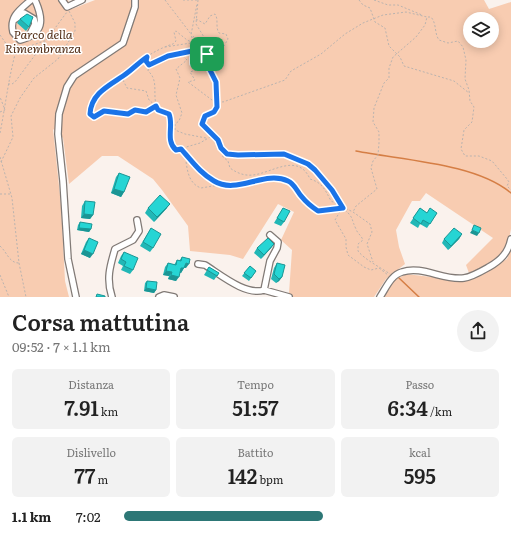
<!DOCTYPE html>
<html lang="it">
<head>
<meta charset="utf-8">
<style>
	body { margin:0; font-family:Literata,serif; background:#f2f2f2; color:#222; height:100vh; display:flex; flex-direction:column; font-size:15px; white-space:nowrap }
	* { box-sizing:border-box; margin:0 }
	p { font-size:13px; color:#767676 }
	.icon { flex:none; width:22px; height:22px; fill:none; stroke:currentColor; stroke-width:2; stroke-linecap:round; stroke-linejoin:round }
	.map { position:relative; height:297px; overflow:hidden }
	.panel { display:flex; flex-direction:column; background:#fff; flex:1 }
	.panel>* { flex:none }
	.controls { position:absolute; left:463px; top:12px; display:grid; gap:8px }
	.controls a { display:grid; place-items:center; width:36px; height:36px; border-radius:50%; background:#fff; box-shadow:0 2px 10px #0003; font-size:20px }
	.pin { position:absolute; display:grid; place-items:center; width:34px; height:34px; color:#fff; margin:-17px; border-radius:8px; box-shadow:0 2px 6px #0006 }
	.round { display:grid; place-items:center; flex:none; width:42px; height:42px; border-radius:21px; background:#f2f2f2 }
	.summary { display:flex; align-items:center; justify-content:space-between; height:68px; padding:0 12px }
	h1 { font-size:22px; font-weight:600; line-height:30px }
	.figures { display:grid; grid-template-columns:repeat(3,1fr); gap:6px; height:68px; padding:4px 12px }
	.figures div { display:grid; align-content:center; border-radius:6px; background:#f2f2f2; text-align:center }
	.figures b { font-size:20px; font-weight:600 }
	.figures small { font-size:11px; font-weight:400 }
	.figures p { font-size:11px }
	ul { padding:0 12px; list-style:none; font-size:13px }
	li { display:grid; grid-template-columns:64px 48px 1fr; align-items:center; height:30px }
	li i { height:10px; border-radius:5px; background:#2d7776 }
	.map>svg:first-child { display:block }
	.green { fill:#f8ccb1; fill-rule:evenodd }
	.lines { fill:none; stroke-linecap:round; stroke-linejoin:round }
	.stream { stroke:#d57e45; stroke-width:1.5 }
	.minor-casing { stroke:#817a76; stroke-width:8 }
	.path { stroke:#bab3af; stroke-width:1; stroke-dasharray:2 2; stroke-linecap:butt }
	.minor { stroke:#fff; stroke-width:5.5 }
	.wall { fill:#21b7b6 }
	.shaded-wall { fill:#1b9594 }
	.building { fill:#26d5d4; stroke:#1b9594 }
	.route-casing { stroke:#fff; stroke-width:8 }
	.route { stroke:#1a73e8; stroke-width:5 }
	.labels { text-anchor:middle; stroke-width:3; stroke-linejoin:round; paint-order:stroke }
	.park-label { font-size:12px; font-style:italic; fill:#512d15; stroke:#fff }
</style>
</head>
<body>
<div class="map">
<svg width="511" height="297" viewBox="0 0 511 297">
	<rect width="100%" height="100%" fill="#faf2ed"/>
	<path class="green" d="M 0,0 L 68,0 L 72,9 L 95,0 L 484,0 L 489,9 L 511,2 L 511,229 C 507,250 505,255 487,266 C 481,269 477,272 469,273 L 466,265 L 493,238 L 426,193 L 420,201 L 412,201 L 396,230 L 399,247 L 405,264 L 386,279 L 374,297 L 293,297 L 289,293 L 292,250 L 281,240 L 294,212 L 278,204 L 243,259 L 230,255 L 190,251 L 188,226 L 162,190 L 153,179 L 118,156 L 102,156 L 69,184 L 63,138 L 53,129 L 61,205 L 65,281 L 69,297 L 0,297 ZM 470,19 L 492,19 L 492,41 L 470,41 Z
		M 511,248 L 511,297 L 383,297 L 393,281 L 406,274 L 465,281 L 507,259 Z"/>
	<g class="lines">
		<path class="stream" d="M 356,151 C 401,160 476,163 511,193
			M 399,278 L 419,297"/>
		<defs>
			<path id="minor" d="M 31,0 C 21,9 9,16 13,32 L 20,40 C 44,34 44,20 35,0
				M 62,0 L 67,7 L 82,0
				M 14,20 L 24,13 L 34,19 L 35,24 L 29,36
				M 270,235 L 278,242 L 277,248 L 270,261 L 264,290 L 289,297
				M 198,264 L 205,265 C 221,275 246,296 264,290
				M 76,297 L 68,259 L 63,181 L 58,134 L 59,114 L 67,87 L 74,76 L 123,43 L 135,7 L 135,0
				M 112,297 C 106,279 110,266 115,249 L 133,240 L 139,231 L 137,220
				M 159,297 L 164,295 L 174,297
				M 380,297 C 386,288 391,275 402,272 C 422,265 444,281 464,278 C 472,277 482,271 489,267 C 501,260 508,253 511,239"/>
		</defs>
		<use href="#minor" class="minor-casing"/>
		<path class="path" d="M 165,0 L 191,34
			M 183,0 L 197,0
			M 198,0 L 196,24 L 207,42 L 208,63 L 216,85 L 217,107 L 214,112 L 205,116 L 201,124 L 218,140 L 223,157 L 228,161 L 230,168 C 237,173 244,176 253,175 C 272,173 298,152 310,179 C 323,183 325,190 331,201 L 353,212 L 370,224 L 372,232 L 367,244 L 373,262
			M 359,0 L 363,5 L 370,8 L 375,22 L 385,28 L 389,46 L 400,57 L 404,66 L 454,81 L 469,93
			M 374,0 L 388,5 L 398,5 L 422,15
			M 428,17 L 431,17 C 437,24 434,33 439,40 L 448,43 L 458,41 L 463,47 L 466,60 L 465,79 L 469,90 L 470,101 L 474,107 L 472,122 L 464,130 L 461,149 L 465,156 L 479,156 L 492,161 L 507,179 L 509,182 L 507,186 L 511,190
			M 196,19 L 205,24 L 210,16 L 215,14 C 219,20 215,27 219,33 L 226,34 L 228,39 L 224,46 L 193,62 L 196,70 L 190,72 L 195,80 L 188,82 L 212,100 L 223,102 L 285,80 L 291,71 L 321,54 L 345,34 L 363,23 L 383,15 L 406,12 L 427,17 L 425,25 L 416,37 L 393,57 L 389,68 L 389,78 L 384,83 L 374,108 L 373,122 L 379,132 L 379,143 L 378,155 L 373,161 L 371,168 L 377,189 L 356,206 L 353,212
			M 0,35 L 7,45 L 16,51 L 47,40
			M 193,36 L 200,46 L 197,50 L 168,56 L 149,65 L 148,71 C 160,81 151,96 158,110 L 169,114 C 174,125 165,141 176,150 L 200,143 L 210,137 L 215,139
			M 165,47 L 191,43
			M 180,53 L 187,60 L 176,69 L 180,78 L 176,95 L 182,113 L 179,121 L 175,124 L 175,130 L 185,134 L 206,138
			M 147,57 L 146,61 L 149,65
			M 193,63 L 193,58 L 200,48
			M 124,75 L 101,90 L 90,109 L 91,117 L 97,116 L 104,111 L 128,114 L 135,110 L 146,112 L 156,106 L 149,100 L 146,91 L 127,88 L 123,80 C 128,66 158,48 173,44 L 176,41 L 174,32 L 176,31 L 187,40 L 194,43 L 191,35 L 197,4
			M 8,84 L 12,84 L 15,82 L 67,12
			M 0,112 L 5,110 L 0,97
			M 0,133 C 6,103 9,73 18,44
			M 181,149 C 192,161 200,173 214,181 C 237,195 264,170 288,181 C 295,184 297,192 302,197 C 306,202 312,207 318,211 L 342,208
			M 222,149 L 232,155 L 284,154 L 308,164 L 315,170 L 332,190 L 342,207
			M 185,154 C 187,167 187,183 201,188 L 219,185
			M 0,157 L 12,198 L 19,263 L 26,297
			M 1,162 L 13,137 L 11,116 L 20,98 L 34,78 L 58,59 L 75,31 L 75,23 L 69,11
			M 0,194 L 10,194
			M 342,208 L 335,220 L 346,239 L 346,247 L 348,255 L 364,267 L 371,270 L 379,268 L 388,275
			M 345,210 C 354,218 351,219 356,229 C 357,233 361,235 363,240 L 358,244 L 358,251 C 365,260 380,267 390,274
			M 0,246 C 7,252 9,263 19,263
			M 0,275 L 9,297"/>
		<use href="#minor" class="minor"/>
	</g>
	<path class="wall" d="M 20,19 L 29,27 L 26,31 L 17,23 Z
		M 119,173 L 124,192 L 121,197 L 111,193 L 116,177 Z
		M 85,201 L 93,215 L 90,219 L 81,218 L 82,206 Z
		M 148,208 L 167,208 L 154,222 L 145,213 Z
		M 283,208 L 284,222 L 281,226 L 274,223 Z
		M 420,208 L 427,213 L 437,213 L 427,228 L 420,224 L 418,228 L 410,223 Z
		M 80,222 L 91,229 L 89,232 L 77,230 L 78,225 Z
		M 151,228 L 153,248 L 150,252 L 140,246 Z
		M 462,234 L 459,239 L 448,250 L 442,243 L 444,239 Z
		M 89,238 L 90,258 L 81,254 L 86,242 Z
		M 274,244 L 271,248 L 261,259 L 254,253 L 257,248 Z
		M 124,252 L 133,270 L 130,274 L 121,270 L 123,266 L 118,263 L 121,256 Z
		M 182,257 L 186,268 L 184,268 L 181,273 L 180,272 L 176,281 L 168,279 L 169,276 L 163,275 L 165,267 L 168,263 L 174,265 L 177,260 L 179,261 Z
		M 277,263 L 282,277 L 279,281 L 276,283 L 271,279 L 274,268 Z
		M 250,266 L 256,271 L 249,281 L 242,276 Z
		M 209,267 L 219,273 L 214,280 L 204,275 Z
		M 147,281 L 156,290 L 154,293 L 144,291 L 145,283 Z"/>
	<path class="shaded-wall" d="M 114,189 L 124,192 L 121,197 L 111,193 Z
		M 170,204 L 167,208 L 154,222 L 157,217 Z
		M 84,214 L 93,215 L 90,219 L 81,218 Z
		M 79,228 L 91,229 L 89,232 L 77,230 Z
		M 472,230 L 479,233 L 477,236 L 470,233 Z
		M 462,234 L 459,239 L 448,250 L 451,246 Z
		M 274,244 L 271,248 L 261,259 L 264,255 Z
		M 84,250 L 93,254 L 90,258 L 81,254 Z
		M 186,263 L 189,264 L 186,268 L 183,267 Z
		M 181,268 L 184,268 L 181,273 L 178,272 Z
		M 166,271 L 172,272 L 169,276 L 163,275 Z
		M 171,275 L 179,277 L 176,281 L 168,279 Z
		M 282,277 L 279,281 L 276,283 L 279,279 Z
		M 146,288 L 156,290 L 154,293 L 144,291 Z"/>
	<path class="building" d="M 27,14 L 33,17 L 29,27 L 20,19 Z
		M 119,173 L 130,177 L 124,192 L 114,189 Z
		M 160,195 L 170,204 L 157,217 L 148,208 Z
		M 85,201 L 95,202 L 93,215 L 84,214 Z
		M 283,208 L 290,211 L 284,222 L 277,218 Z
		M 420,208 L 427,213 L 430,208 L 437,213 L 430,224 L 423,220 L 421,224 L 413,218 Z
		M 80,222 L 92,224 L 91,229 L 79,228 Z
		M 474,225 L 481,228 L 479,233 L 472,230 Z
		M 151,228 L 161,234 L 153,248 L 143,242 Z
		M 454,228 L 462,234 L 451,246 L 444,239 Z
		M 89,238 L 98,242 L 93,254 L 84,250 Z
		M 268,238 L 274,244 L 264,255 L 257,248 Z
		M 124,252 L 138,258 L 133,270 L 124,266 L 126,262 L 121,259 Z
		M 182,257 L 190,259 L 189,264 L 186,263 L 184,268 L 181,268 L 179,277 L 171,275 L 172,272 L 166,271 L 168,263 L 176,265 L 177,260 L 181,261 Z
		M 277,263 L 285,265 L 282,277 L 279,279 L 274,274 Z
		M 250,266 L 256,271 L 251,278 L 244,273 Z
		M 209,267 L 219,273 L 217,276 L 207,270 Z
		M 147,281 L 157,282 L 156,290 L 146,288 Z
		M 97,294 L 105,296 L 105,297 L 96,297 Z"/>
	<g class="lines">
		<defs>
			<path id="route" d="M 200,48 L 193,58 L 193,63 L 207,54 L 209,68 L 216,82 L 217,107 L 214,112 L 205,116 L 202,124 L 218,140 L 221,148 L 227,154 L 238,155 L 284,154 L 308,164 L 315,170 L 332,190 L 343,208 L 318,211 C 312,207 306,202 302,197 C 297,192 295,184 288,181 C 264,170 237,195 214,181 C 200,173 192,161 181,149 L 176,150 C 165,141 174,125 169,114 L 158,110 L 156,106 L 146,112 L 135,110 L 128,114 L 104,111 L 94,117 L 90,114 C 91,94 108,86 123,76 C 131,71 138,63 147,57 L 146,61 L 149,65 L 168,56 L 197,50 Z"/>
		</defs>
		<use href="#route" class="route-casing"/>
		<use href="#route" class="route"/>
	</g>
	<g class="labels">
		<g class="park-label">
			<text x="43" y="39">Parco della<tspan x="43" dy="14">Rimembranza</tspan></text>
		</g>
	</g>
</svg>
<div class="controls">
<a><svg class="icon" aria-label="layers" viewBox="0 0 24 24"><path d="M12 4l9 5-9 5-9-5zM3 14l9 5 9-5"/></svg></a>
</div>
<div class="pin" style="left:207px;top:54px;background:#1e9e55"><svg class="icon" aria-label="arrive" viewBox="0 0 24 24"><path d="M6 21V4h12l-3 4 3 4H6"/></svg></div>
</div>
<section class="panel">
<div class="summary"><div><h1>Corsa mattutina</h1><p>09:52 · 7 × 1.1 km</p></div><a class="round"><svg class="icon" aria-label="share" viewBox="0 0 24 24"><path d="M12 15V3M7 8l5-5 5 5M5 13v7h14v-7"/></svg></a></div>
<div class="figures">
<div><p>Distanza</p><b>7.91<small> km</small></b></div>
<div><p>Tempo</p><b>51:57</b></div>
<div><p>Passo</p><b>6:34<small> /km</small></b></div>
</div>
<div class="figures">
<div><p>Dislivello</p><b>77<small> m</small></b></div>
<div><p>Battito</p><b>142<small> bpm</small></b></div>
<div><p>kcal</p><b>595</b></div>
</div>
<ul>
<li><b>1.1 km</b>7:02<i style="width:53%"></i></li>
</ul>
</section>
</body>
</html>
